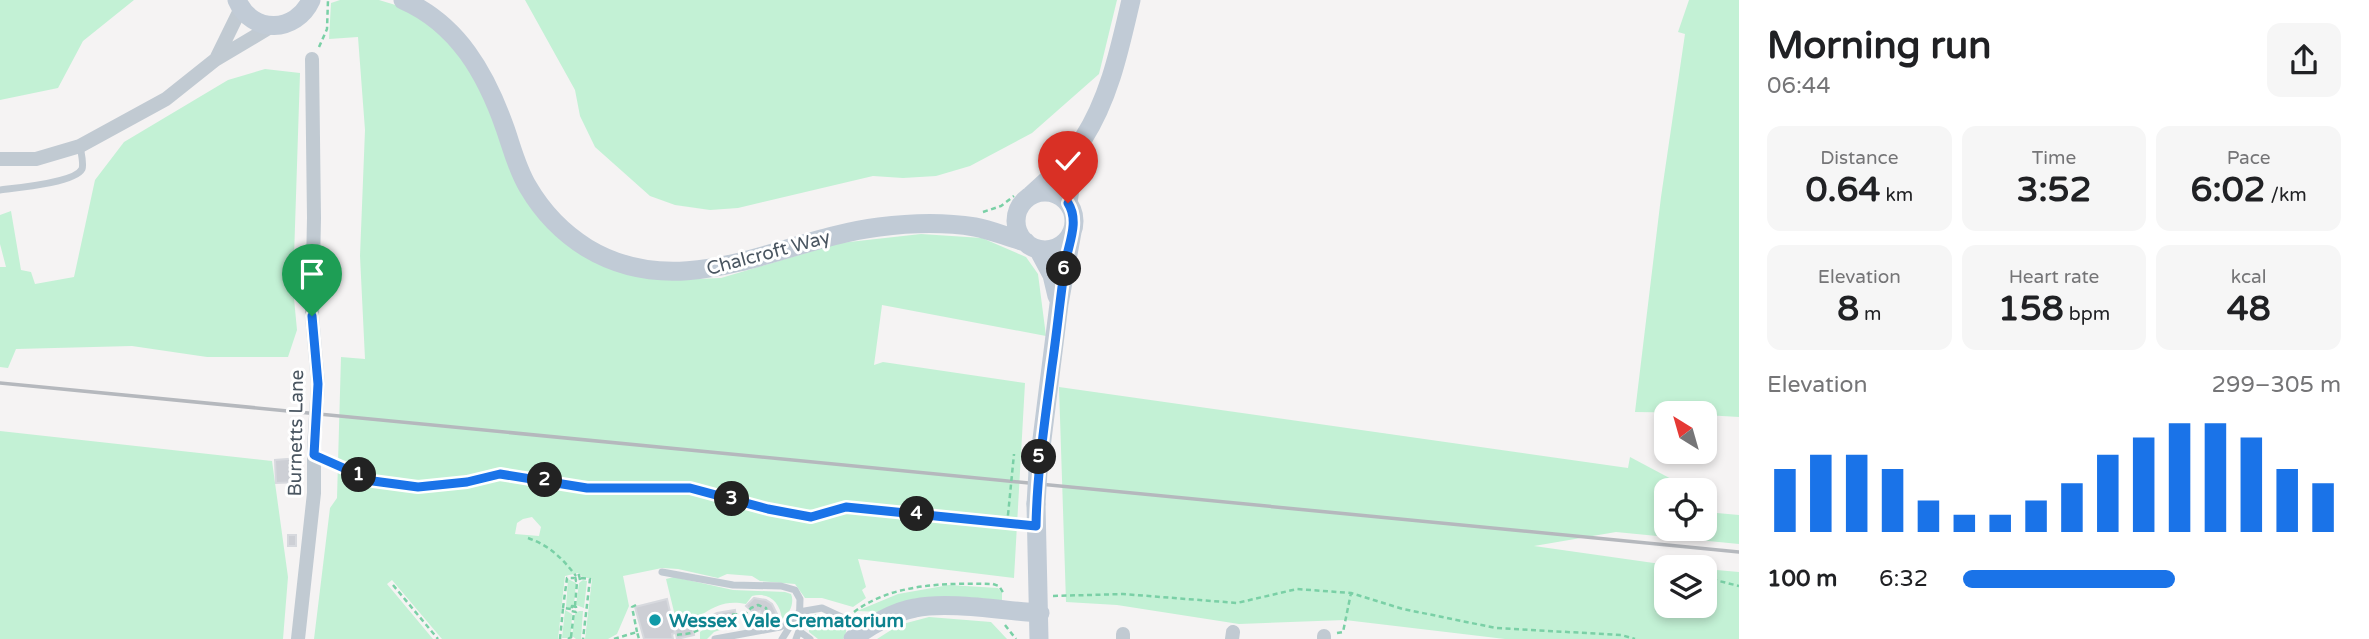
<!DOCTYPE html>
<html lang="en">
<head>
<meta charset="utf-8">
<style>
	body { margin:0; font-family:"Varela Round",sans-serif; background:#f6f6f6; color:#202124; height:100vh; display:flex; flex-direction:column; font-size:26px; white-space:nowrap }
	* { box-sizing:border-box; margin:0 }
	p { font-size:23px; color:#757577 }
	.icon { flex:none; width:38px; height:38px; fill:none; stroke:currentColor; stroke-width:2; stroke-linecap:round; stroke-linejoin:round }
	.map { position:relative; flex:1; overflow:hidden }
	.sheet { display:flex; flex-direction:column; background:#fff; width:630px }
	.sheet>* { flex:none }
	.needle { width:46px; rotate:323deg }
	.fabs { position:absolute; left:1654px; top:401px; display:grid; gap:14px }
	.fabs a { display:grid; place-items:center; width:63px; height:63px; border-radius:14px; background:#fff; box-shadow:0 4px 10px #0003; font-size:35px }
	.pin { position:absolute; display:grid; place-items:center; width:60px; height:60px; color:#fff; margin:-72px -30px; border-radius:50% 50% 50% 0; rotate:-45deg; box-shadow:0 0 7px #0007 }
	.pin .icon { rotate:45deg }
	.km { position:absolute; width:35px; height:35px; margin:-18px; border-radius:50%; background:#222; color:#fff; font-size:19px; line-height:35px; text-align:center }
	.round { display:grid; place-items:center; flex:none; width:74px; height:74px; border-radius:14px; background:#f6f6f6 }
	.headline { display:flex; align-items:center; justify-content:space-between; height:119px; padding:0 28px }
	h1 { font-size:38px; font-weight:800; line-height:52px }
	.stats { display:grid; grid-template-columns:repeat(3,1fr); gap:10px; height:119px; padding:7px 28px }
	.stats div { display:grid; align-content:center; border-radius:14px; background:#f6f6f6; text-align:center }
	.stats b { font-size:35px; font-weight:800 }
	.stats small { font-size:19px; font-weight:400 }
	.stats p { font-size:19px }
	.chart { height:196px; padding:14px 28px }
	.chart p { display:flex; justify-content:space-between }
	.chart svg { width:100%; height:126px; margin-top:7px; stroke:#1a73e8; stroke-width:6 }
	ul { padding:0 28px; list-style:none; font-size:23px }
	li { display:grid; grid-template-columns:112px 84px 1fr; align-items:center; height:52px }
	li i { height:18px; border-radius:9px; background:#1a73e8 }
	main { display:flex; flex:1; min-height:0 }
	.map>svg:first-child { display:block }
	.green { fill:#c3f1d5; fill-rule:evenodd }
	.building { fill:#cdcfd5; stroke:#d7d9de; stroke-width:2 }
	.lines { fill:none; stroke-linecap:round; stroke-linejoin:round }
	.path { stroke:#7ad0a6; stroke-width:2.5; stroke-dasharray:5 3.5; stroke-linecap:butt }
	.lane { stroke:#c1cad2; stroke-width:7 }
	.street { stroke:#c1cad2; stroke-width:14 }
	.secondary { stroke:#c1cbd6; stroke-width:19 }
	.rail { stroke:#b5b8bd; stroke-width:3.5 }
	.path-bridge { stroke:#7ad0a6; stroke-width:2.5; stroke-dasharray:5 3.5; stroke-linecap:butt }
	.street-bridge { stroke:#c1cad2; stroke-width:14 }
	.secondary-bridge { stroke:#c1cbd6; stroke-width:19 }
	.route-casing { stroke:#fff; stroke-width:14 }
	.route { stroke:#1a73e8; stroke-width:9 }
	.culture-dot { fill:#0f9aa8; stroke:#fff; stroke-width:2.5 }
	.labels { text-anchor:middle; stroke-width:6; stroke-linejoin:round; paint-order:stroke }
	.street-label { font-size:19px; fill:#4a5661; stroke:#fff }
	.culture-label { font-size:19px; font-weight:bold; fill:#0d838f; stroke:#fff; text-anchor:start }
</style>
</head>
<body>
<main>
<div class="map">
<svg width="1739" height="639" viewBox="0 0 1739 639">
	<rect width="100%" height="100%" fill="#f5f3f3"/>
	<path class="green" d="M 0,0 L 134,0 L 83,41 L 58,88 L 0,100 Z
		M 340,0 L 379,0 L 402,7 L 422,17 L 467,62 L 542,218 L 668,280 L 721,278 L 840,243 L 921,234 L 982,238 L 1026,257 L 1038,274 L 1046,336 L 882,305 L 874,365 L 883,362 L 1025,383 L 1014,578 L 858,559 L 866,587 L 862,590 L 866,598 L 853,607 L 822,598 L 805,598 L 795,584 L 760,581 L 752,576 L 727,574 L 718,578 L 678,569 L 662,568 L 623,576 L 629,606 L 617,634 L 608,639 L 585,639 L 592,579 L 583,577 L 578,573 L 565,576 L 558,639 L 442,639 L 392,580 L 387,584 L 433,639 L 314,639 L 330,508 L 337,498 L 341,357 L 365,359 L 360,256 L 365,130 L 358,37 L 329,39 L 331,3 ZM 532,517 L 541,527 L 539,536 L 515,534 L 517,523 L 523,519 Z
		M 525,0 L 1117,0 L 1099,74 L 1032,133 L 970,166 L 936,176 L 903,178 L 873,176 L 738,208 L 710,210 L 675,205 L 650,196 L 595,147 L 580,116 L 575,90 Z
		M 1689,0 L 1739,0 L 1739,417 L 1705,415 L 1704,413 L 1635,412 L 1661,197 L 1685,34 L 1678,32 Z
		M 265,69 L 300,73 L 293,288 L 297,330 L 288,357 L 207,357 L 132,346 L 16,349 L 8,368 L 0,367 L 0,267 L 6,267 L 0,244 L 0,215 L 11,211 L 21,270 L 31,272 L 35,284 L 74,277 L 95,180 L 124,142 L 228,80 Z
		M 1059,387 L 1628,468 L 1630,457 L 1692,490 L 1666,490 L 1666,528 L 1704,528 L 1705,500 L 1717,513 L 1739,515 L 1739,544 L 1616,532 L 1534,546 L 1682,567 L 1666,567 L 1666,606 L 1704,606 L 1705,569 L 1739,572 L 1739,639 L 1505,639 L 1345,620 L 1239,624 L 1117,605 L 1066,602 Z
		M 0,431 L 272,461 L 288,577 L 283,639 L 0,639 Z
		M 674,577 L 733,590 L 785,592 L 791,594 C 795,603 789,615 782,619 C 780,602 769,592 752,596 L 746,604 C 712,597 704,621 677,624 L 666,579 Z
		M 568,579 L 576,583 L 574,605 L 570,608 L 566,607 Z
		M 583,580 L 587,581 L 584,608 L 576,605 L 579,583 Z
		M 949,585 L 998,588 L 1002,593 L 1002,600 L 881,612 L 857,611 L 898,594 Z
		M 565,610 L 572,614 L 571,636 L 567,638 L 562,638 Z
		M 579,611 L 583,611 L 581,639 L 576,639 L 572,636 L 575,614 Z
		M 815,614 L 836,617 C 844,623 850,629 843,639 L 818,639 L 809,632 L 809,621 Z
		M 929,617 L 991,622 L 1007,639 L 877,639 L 899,625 Z
		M 724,619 L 726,628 L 714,632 L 707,639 L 700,639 L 700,632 L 710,624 Z"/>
	<path class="building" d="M 299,458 L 301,482 L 276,483 L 275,460 Z
		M 288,535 L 296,535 L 296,546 L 288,546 Z
		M 754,598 L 766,600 L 772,604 L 777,614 L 773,623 L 763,619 L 760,611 L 754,613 L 746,606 Z
		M 667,599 L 675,633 L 672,634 L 673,639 L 644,639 L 635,607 Z
		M 735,610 L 736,618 L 719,620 L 704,628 L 700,621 L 717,613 Z
		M 692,625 L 694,635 L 677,639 L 675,629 Z"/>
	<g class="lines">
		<path class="path" d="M 319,47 L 327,29 L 328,0
			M 983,212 L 1001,206 L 1014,196
			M 328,461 L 373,481 L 418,487 L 467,482 L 500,474 L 587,488 L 690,488 L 768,509 L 811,517 L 846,507 L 1022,525
			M 1007,524 L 1008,515
			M 528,538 C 550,546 562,558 576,576
			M 579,575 L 580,580 L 576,581 L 575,576 Z
			M 581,578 L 590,579 L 583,639
			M 1704,583 L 1715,580 L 1739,586
			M 393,585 L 438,639
			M 1053,596 L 1123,594 L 1237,603 L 1297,589 L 1351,593 L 1403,609 L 1496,628 L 1621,635 L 1635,639
			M 636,605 L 632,607 L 637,632
			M 572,606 L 576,607 L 576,612 L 571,611 Z
			M 575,606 L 577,582
			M 563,608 L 567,578 L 574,578
			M 854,612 C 892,583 947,583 993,584 L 999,586 L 1004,594
			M 1657,612 L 1659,594 L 1666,590
			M 744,616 L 751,608 L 758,605 L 766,608 L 769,619
			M 1005,625 L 1016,639
			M 1337,633 L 1343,632 L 1351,593
			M 677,635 C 683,634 689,634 694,632 C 710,626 735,602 752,622
			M 571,637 L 574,612
			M 560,639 L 563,608 L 571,609
			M 568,639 L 571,637 L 574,639
			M 614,639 L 637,632 L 639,639"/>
		<path class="lane" d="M 0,190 C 15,188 75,183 82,169 C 84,163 81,153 80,146
			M 662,572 L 733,585 L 781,586 L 795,590 L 800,599 L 799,631
			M 715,639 L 780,627 L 789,623
			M 782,639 L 799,612 L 822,608 L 863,627
			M 796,639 L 799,631 L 810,639"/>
		<path class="street" d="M 216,59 L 241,8
			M 312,59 L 314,218 L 312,316 L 318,384
			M 0,159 L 36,159 L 80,146 L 166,99 L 215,60 L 272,26
			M 298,639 L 314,493 L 314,448
			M 1123,639 L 1123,634
			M 1232,639 L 1233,632
			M 1324,639 L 1324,636"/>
		<path class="secondary" d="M 237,0 C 252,35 296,33 311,0
			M 403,0 C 458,24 486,74 505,128 C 512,148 517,169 528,187 C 542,211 563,233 587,248 C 683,306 781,239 879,227 C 910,223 944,222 975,227 C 992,230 1009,238 1026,242
			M1016 221a29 29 0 1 1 58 0a29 29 0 1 1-58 0Z
			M 1031,195 C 1049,179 1070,160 1083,139 C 1110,97 1120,47 1131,0
			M 1068,203 L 1072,174 L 1080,146
			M 1038,249 L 1052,275 L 1057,296
			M 1038,471 L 1059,304 L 1072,232
			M 1036,504 L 1039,639
			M 853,639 C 868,626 896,611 915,608 C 949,601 1004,611 1040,613"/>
		<path class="rail" d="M 0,383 L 1739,552"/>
		<path class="path-bridge" d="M 1008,515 L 1014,454"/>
		<path class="street-bridge" d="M 314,448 L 318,384"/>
		<path class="secondary-bridge" d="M 1036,504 L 1038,471"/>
	</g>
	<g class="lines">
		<defs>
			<path id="route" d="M 312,316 L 318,384 L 314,455 L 373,481 L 418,487 L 467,482 L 500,474 L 587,488 L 690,488 L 768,509 L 811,517 L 846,507 L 1036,526 C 1037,472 1045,420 1052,366 C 1057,332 1060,299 1065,265 C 1068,244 1080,222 1068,203"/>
		</defs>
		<use href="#route" class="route-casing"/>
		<use href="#route" class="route"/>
	</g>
	<circle class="culture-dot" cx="655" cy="620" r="7"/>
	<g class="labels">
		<g class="street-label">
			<text transform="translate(768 252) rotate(-15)" y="7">Chalcroft Way</text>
			<text transform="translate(295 433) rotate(-89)" y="7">Burnetts Lane</text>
		</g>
		<g class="culture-label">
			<text x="669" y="627">Wessex Vale Crematorium</text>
		</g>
	</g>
</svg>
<div class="fabs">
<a><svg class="needle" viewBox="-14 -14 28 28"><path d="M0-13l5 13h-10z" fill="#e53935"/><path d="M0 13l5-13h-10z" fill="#757577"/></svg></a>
<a><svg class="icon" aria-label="locate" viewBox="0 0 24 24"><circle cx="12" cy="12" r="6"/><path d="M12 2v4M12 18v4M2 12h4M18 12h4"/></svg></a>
<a><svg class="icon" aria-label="layers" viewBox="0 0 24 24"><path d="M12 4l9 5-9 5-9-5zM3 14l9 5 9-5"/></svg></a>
</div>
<div class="pin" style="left:312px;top:316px;background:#1e9e55"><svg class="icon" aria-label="arrive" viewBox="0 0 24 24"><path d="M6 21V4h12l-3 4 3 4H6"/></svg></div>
<div class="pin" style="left:1068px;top:203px;background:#d93025"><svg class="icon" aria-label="check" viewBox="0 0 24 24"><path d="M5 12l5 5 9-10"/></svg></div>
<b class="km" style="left:359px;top:475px">1</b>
<b class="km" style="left:545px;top:480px">2</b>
<b class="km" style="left:732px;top:499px">3</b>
<b class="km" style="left:917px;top:514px">4</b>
<b class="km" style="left:1039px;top:457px">5</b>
<b class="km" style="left:1064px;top:269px">6</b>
</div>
<section class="sheet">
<div class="headline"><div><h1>Morning run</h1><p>06:44</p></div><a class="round"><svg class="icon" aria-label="share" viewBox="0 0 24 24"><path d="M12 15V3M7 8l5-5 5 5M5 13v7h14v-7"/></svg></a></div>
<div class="stats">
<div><p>Distance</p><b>0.64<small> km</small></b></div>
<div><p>Time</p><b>3:52</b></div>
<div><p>Pace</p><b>6:02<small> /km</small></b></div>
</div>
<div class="stats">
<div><p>Elevation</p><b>8<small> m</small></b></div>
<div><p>Heart rate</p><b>158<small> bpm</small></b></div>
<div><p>kcal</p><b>48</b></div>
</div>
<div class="chart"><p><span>Elevation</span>299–305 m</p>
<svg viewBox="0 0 160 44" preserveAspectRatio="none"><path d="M5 44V22M15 44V17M25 44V17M35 44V22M45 44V33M55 44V38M65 44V38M75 44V33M85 44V27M95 44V17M105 44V11M115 44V6M125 44V6M135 44V11M145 44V22M155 44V27"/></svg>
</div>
<ul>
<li><b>100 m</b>6:32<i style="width:56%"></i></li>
</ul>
</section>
</main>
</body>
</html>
